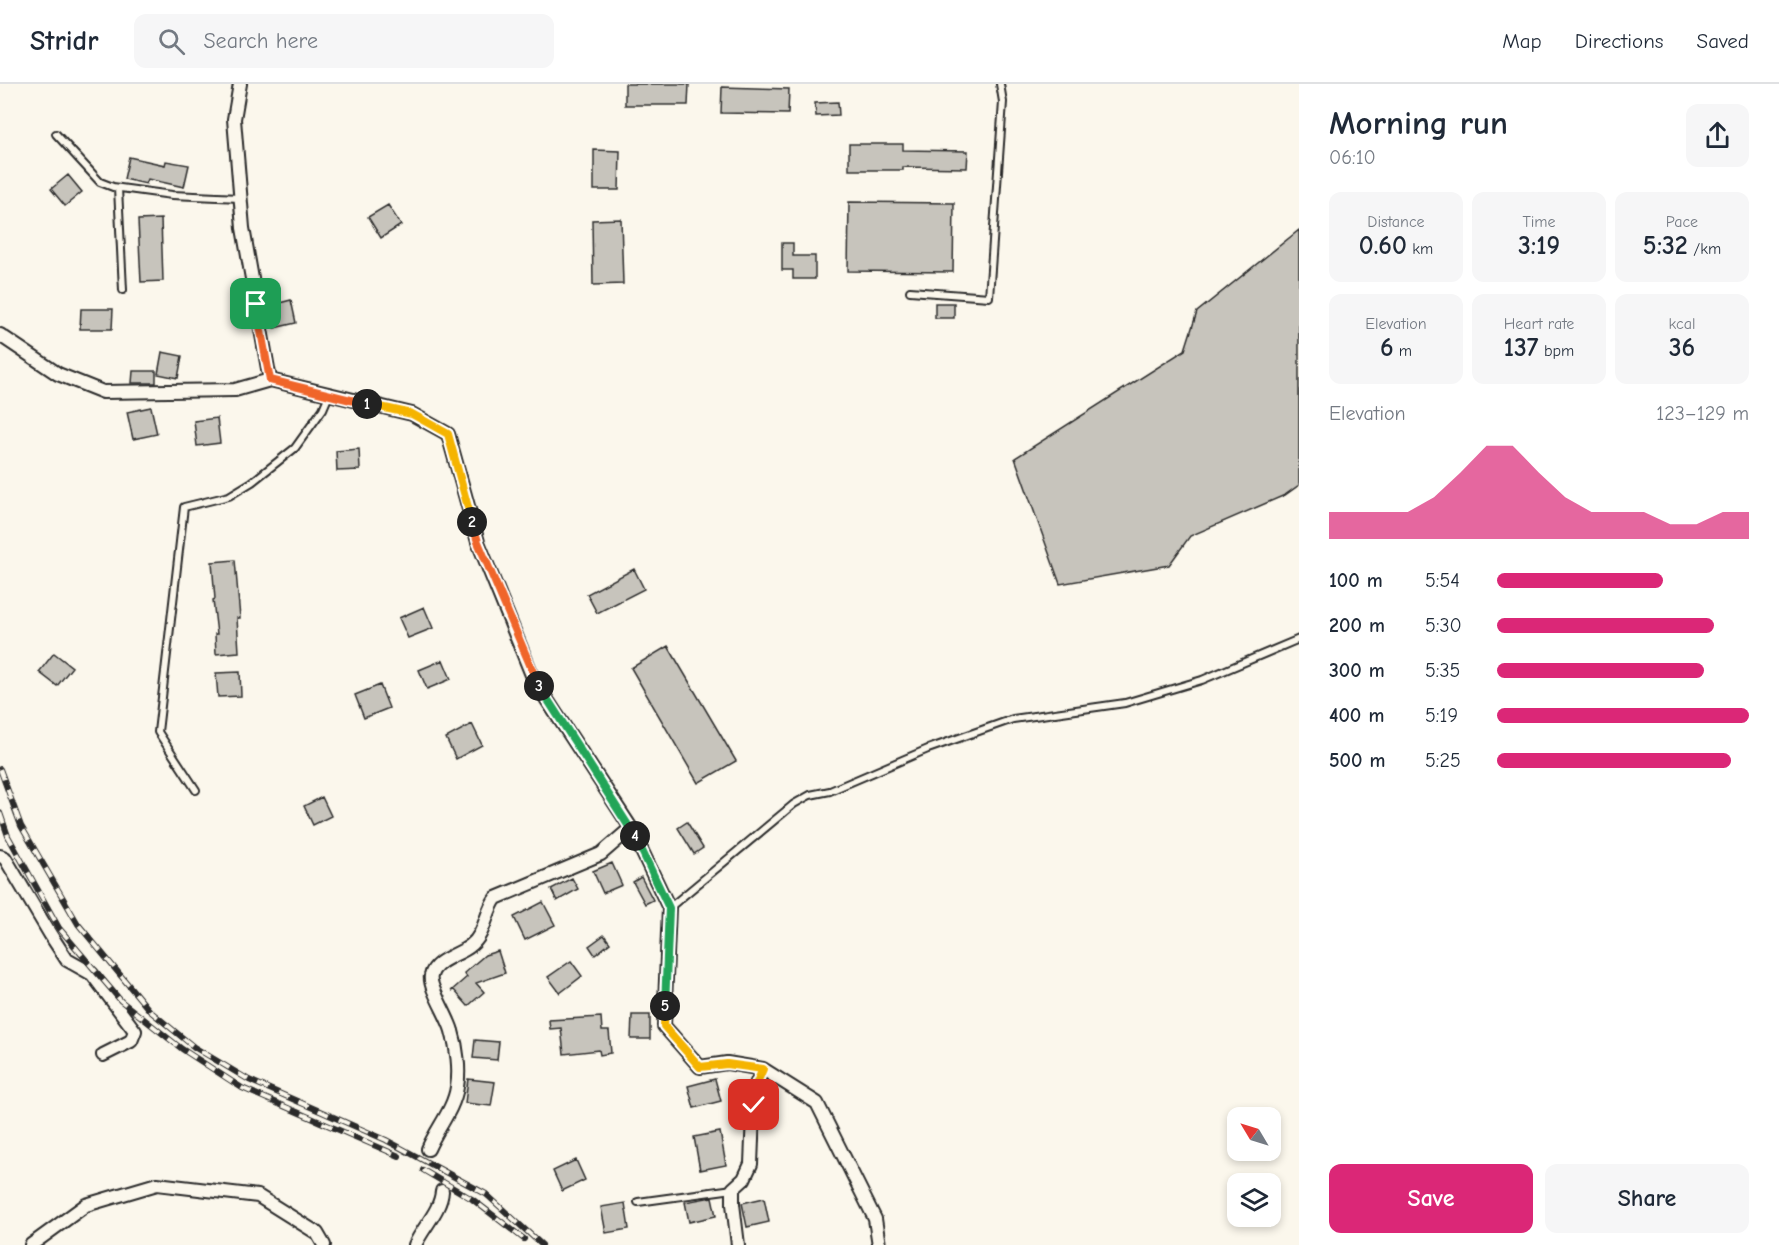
<!DOCTYPE html>
<html lang="en">
<head>
<meta charset="utf-8">
<style>
	body { margin:0; font-family:"Comic Neue",sans-serif; background:#f6f6f7; color:#1f2937; height:100vh; display:flex; flex-direction:column; font-size:22px; white-space:nowrap }
	* { box-sizing:border-box; margin:0 }
	p { font-size:20px; color:#747a83 }
	.icon { flex:none; width:33px; height:33px; fill:none; stroke:currentColor; stroke-width:2; stroke-linecap:round; stroke-linejoin:round }
	.map { position:relative; flex:1; overflow:hidden }
	.sheet { display:flex; flex-direction:column; background:#fff; width:480px }
	.sheet>* { flex:none }
	.needle { width:39px; rotate:308deg }
	.tools { position:absolute; left:1227px; top:1023px; display:grid; gap:12px }
	.tools a { display:grid; place-items:center; width:54px; height:54px; border-radius:12px; background:#fff; box-shadow:0 3px 9px #0003; font-size:30px }
	.pin { position:absolute; display:grid; place-items:center; width:51px; height:51px; color:#fff; margin:-26px; border-radius:12px; box-shadow:0 3px 9px #0006 }
	.km { position:absolute; width:30px; height:30px; margin:-15px; border-radius:50%; background:#222; color:#fff; font-size:16px; line-height:30px; text-align:center }
	.round { display:grid; place-items:center; flex:none; width:63px; height:63px; border-radius:12px; background:#f6f6f7 }
	.overview { display:flex; align-items:center; justify-content:space-between; height:102px; padding:0 30px }
	h1 { font-size:33px; font-weight:600; line-height:45px }
	.figures { display:grid; grid-template-columns:repeat(3,1fr); gap:9px; height:102px; padding:6px 30px }
	.figures div { display:grid; align-content:center; border-radius:12px; background:#f6f6f7; text-align:center }
	.figures b { font-size:26px; font-weight:600 }
	.figures small { font-size:16px; font-weight:400 }
	.figures p { font-size:16px }
	.chart { height:168px; padding:12px 30px }
	.chart p { display:flex; justify-content:space-between }
	.chart svg { width:100%; height:108px; margin-top:6px; fill:#db2777; opacity:.7 }
	.button { display:flex; gap:12px; margin-top:auto; padding:12px 30px }
	.button a { flex:1; height:69px; border-radius:12px; background:#db2777; color:#fff; font-size:24px; font-weight:600; line-height:69px; text-align:center }
	.button a+a { background:#f6f6f7; color:#1f2937 }
	ul { padding:0 30px; list-style:none; font-size:20px }
	li { display:grid; grid-template-columns:96px 72px 1fr; align-items:center; height:45px }
	li i { height:15px; border-radius:8px; background:#db2777 }
	header { display:flex; align-items:center; gap:36px; box-sizing:border-box; height:84px; padding:0 30px; background:#fff; border-bottom:2px solid #e0e1e3 }
	header strong { font-size:28px }
	nav { display:flex; gap:33px; margin-inline-start:auto; font-size:21px }
	.search { width:420px; height:54px; background:#f6f6f7; display:flex; align-items:center; gap:15px; box-sizing:border-box; padding:0 21px; border-radius:12px; color:#747a83; font-size:22px }
	main { display:flex; flex:1; min-height:0 }
	.map>svg:first-child { display:block }
	.building { fill:#c7c4bc; stroke:#2b2b2b; stroke-width:1.5 }
	.lines { fill:none; stroke-linecap:round; stroke-linejoin:round }
	.lane-casing { stroke:#2b2b2b; stroke-width:10 }
	.street-casing { stroke:#2b2b2b; stroke-width:16 }
	.lane { stroke:#fbf7ec; stroke-width:6 }
	.street { stroke:#fbf7ec; stroke-width:12 }
	.rail-casing { stroke:#2b2b2b; stroke-width:6 }
	.rail { stroke:#fbf7ec; stroke-width:4; stroke-dasharray:11; stroke-linecap:butt }
	.split-1-casing { stroke:#fff; stroke-width:12 }
	.split-2-casing { stroke:#fff; stroke-width:12 }
	.split-3-casing { stroke:#fff; stroke-width:12 }
	.split-4-casing { stroke:#fff; stroke-width:12 }
	.split-5-casing { stroke:#fff; stroke-width:12 }
	.split-6-casing { stroke:#fff; stroke-width:12 }
	.split-1 { stroke:#f0652b; stroke-width:8 }
	.split-2 { stroke:#f5b400; stroke-width:8 }
	.split-3 { stroke:#f0652b; stroke-width:8 }
	.split-4 { stroke:#22a559; stroke-width:8 }
	.split-5 { stroke:#22a559; stroke-width:8 }
	.split-6 { stroke:#f5b400; stroke-width:8 }
</style>
</head>
<body>
<header>
<strong>Stridr</strong>
<div class="search"><svg class="icon" aria-label="search" viewBox="0 0 24 24"><circle cx="10" cy="10" r="6"/><path d="M15 15l6 6"/></svg>Search here</div>
<nav><a>Map</a><a>Directions</a><a>Saved</a></nav>
</header>
<main>
<div class="map">
<svg width="1299" height="1161" viewBox="0 0 1299 1161">
	<rect width="100%" height="100%" fill="#fbf7ec"/>
	<filter id="ink" filterUnits="userSpaceOnUse"><feTurbulence type="fractalNoise" baseFrequency=".0167" numOctaves="2"/><feDisplacementMap in="SourceGraphic" scale="12" xChannelSelector="R" yChannelSelector="G"/><feConvolveMatrix kernelMatrix="1 2 1 2 8 2 1 2 1" color-interpolation-filters="sRGB"/></filter>
	<g filter="url(#ink)">
		<path class="building" d="M 625,0 L 689,0 L 688,21 L 625,21 Z
			M 722,3 L 789,5 L 788,30 L 721,29 Z
			M 838,18 L 839,31 L 816,32 L 815,19 Z
			M 849,60 L 903,60 L 903,66 L 968,67 L 967,84 L 903,83 L 903,86 L 849,86 Z
			M 594,66 L 620,67 L 619,106 L 594,106 Z
			M 129,73 L 165,81 L 166,77 L 189,81 L 184,103 L 148,95 L 146,100 L 124,95 Z
			M 68,91 L 82,108 L 65,122 L 51,105 Z
			M 849,118 L 954,119 L 953,188 L 848,187 Z
			M 388,121 L 401,141 L 381,154 L 368,133 Z
			M 161,135 L 163,197 L 141,198 L 138,136 Z
			M 621,135 L 623,200 L 593,201 L 592,136 Z
			M 1299,146 L 1299,401 L 1285,411 L 1190,452 L 1169,481 L 1060,500 L 1015,374 L 1185,266 L 1197,228 Z
			M 782,159 L 793,159 L 793,172 L 815,172 L 815,195 L 793,195 L 793,186 L 782,186 Z
			M 291,216 L 296,239 L 274,244 L 268,222 Z
			M 935,219 L 954,219 L 954,234 L 935,234 Z
			M 81,225 L 113,225 L 112,245 L 80,245 Z
			M 162,268 L 182,272 L 178,294 L 158,290 Z
			M 133,287 L 156,287 L 156,299 L 132,299 Z
			M 151,323 L 157,350 L 133,355 L 127,328 Z
			M 217,334 L 220,359 L 197,362 L 194,337 Z
			M 359,365 L 360,386 L 337,387 L 336,367 Z
			M 235,476 L 240,534 L 237,534 L 239,568 L 216,570 L 215,550 L 217,550 L 213,516 L 215,515 L 212,478 Z
			M 634,485 L 644,505 L 597,529 L 587,510 Z
			M 424,523 L 433,544 L 408,554 L 399,534 Z
			M 668,562 L 736,677 L 698,699 L 631,584 Z
			M 54,569 L 72,583 L 57,602 L 39,588 Z
			M 443,576 L 451,595 L 427,605 L 419,586 Z
			M 240,588 L 241,612 L 218,613 L 216,589 Z
			M 380,601 L 389,624 L 364,634 L 355,611 Z
			M 472,640 L 482,661 L 456,675 L 446,654 Z
			M 322,713 L 331,732 L 313,741 L 304,722 Z
			M 687,738 L 703,764 L 694,770 L 678,744 Z
			M 612,779 L 622,801 L 603,809 L 593,787 Z
			M 641,793 L 653,816 L 645,820 L 633,798 Z
			M 572,794 L 578,805 L 557,817 L 551,805 Z
			M 543,818 L 555,841 L 525,856 L 514,833 Z
			M 604,851 L 610,859 L 595,871 L 589,862 Z
			M 498,867 L 505,889 L 476,899 L 484,908 L 468,922 L 454,906 L 451,907 L 467,893 L 464,889 L 485,871 Z
			M 571,877 L 582,892 L 560,909 L 548,893 Z
			M 632,931 L 650,931 L 650,955 L 631,955 Z
			M 601,933 L 602,947 L 609,947 L 611,969 L 600,971 L 599,966 L 564,970 L 561,944 L 550,945 L 549,936 Z
			M 475,956 L 499,958 L 497,976 L 473,974 Z
			M 468,995 L 495,998 L 491,1022 L 465,1019 Z
			M 715,995 L 721,1017 L 694,1024 L 688,1002 Z
			M 720,1048 L 726,1081 L 700,1086 L 694,1053 Z
			M 576,1076 L 585,1096 L 562,1107 L 553,1087 Z
			M 712,1113 L 716,1132 L 689,1138 L 685,1118 Z
			M 764,1114 L 769,1138 L 747,1143 L 742,1119 Z
			M 625,1119 L 629,1145 L 606,1149 L 601,1123 Z"/>
		<g class="lines">
			<defs>
				<path id="lane" d="M 56,50 L 100,98 L 113,103 L 172,111 L 240,114
					M 118,104 L 123,206
					M 910,207 L 989,213 L 1003,18 L 1000,0
					M 196,706 L 158,648 L 184,423 L 229,412 L 252,398 L 295,364 L 323,325 L 329,311
					M 669,824 L 794,720 L 810,711 L 830,707 L 928,665 L 1013,635 L 1125,619 L 1202,596 L 1299,555
					M 638,1118 L 733,1105"/>
				<path id="street" d="M 240,0 L 234,35 L 243,144 L 270,296
					M 0,251 L 58,290 L 103,308 L 235,306 L 270,296 L 412,330 L 448,350 L 478,458 L 534,596 L 631,744 L 669,824 L 664,942 L 700,983 L 727,979 L 763,985 L 817,1019 L 875,1135 L 879,1161
					M 0,772 L 5,774 L 50,850 L 67,876 L 92,890 L 135,947 L 131,957 L 103,971
					M 428,1065 C 437,1044 454,1025 457,1003 C 460,986 457,963 452,947 C 449,934 428,902 431,892 C 434,876 459,871 470,862 C 486,850 485,828 496,814 L 601,770 L 631,744
					M 31,1161 L 86,1121 L 157,1100 L 258,1112 L 317,1149 L 324,1161
					M 415,1161 C 423,1143 441,1126 442,1107
					M 738,1161 L 733,1120 L 733,1105 L 744,1095 L 751,1080 L 754,1005 L 763,985"/>
			</defs>
			<use href="#lane" class="lane-casing"/>
			<use href="#street" class="street-casing"/>
			<use href="#lane" class="lane"/>
			<use href="#street" class="street"/>
			<defs>
				<path id="rail" d="M 0,685 L 21,742 L 78,840 L 150,927 L 194,963 L 249,996 L 386,1056 L 486,1110 L 542,1161
					M 0,729 L 8,752 L 59,844 L 121,917 L 182,965 L 242,1004 L 399,1072
					M 423,1086 L 472,1115 L 524,1155"/>
			</defs>
			<use href="#rail" class="rail-casing"/>
			<use href="#rail" class="rail"/>
		</g>
	</g>
	<g class="lines" filter="url(#ink)">
		<defs>
			<path id="split-1" d="M 256,220 L 270,296 L 367,320"/>
			<path id="split-2" d="M 367,320 L 412,330 L 448,350 L 472,438"/>
			<path id="split-3" d="M 472,438 L 478,458 L 539,602"/>
			<path id="split-4" d="M 539,602 L 635,752"/>
			<path id="split-5" d="M 635,752 L 669,824 L 665,922"/>
			<path id="split-6" d="M 665,922 L 664,942 L 700,983 L 727,980 L 763,985 L 754,1005 L 754,1021"/>
		</defs>
		<use href="#split-1" class="split-1-casing"/>
		<use href="#split-2" class="split-2-casing"/>
		<use href="#split-3" class="split-3-casing"/>
		<use href="#split-4" class="split-4-casing"/>
		<use href="#split-5" class="split-5-casing"/>
		<use href="#split-6" class="split-6-casing"/>
		<use href="#split-1" class="split-1"/>
		<use href="#split-2" class="split-2"/>
		<use href="#split-3" class="split-3"/>
		<use href="#split-4" class="split-4"/>
		<use href="#split-5" class="split-5"/>
		<use href="#split-6" class="split-6"/>
	</g>
</svg>
<div class="tools">
<a><svg class="needle" viewBox="-14 -14 28 28"><path d="M0-13l5 13h-10z" fill="#e53935"/><path d="M0 13l5-13h-10z" fill="#747a83"/></svg></a>
<a><svg class="icon" aria-label="layers" viewBox="0 0 24 24"><path d="M12 4l9 5-9 5-9-5zM3 14l9 5 9-5"/></svg></a>
</div>
<div class="pin" style="left:256px;top:220px;background:#1e9e55"><svg class="icon" aria-label="arrive" viewBox="0 0 24 24"><path d="M6 21V4h12l-3 4 3 4H6"/></svg></div>
<div class="pin" style="left:754px;top:1021px;background:#d93025"><svg class="icon" aria-label="check" viewBox="0 0 24 24"><path d="M5 12l5 5 9-10"/></svg></div>
<b class="km" style="left:367px;top:320px">1</b>
<b class="km" style="left:472px;top:438px">2</b>
<b class="km" style="left:539px;top:602px">3</b>
<b class="km" style="left:635px;top:752px">4</b>
<b class="km" style="left:665px;top:922px">5</b>
</div>
<section class="sheet">
<div class="overview"><div><h1>Morning run</h1><p>06:10</p></div><a class="round"><svg class="icon" aria-label="share" viewBox="0 0 24 24"><path d="M12 15V3M7 8l5-5 5 5M5 13v7h14v-7"/></svg></a></div>
<div class="figures">
<div><p>Distance</p><b>0.60<small> km</small></b></div>
<div><p>Time</p><b>3:19</b></div>
<div><p>Pace</p><b>5:32<small> /km</small></b></div>
</div>
<div class="figures">
<div><p>Elevation</p><b>6<small> m</small></b></div>
<div><p>Heart rate</p><b>137<small> bpm</small></b></div>
<div><p>kcal</p><b>36</b></div>
</div>
<div class="chart"><p><span>Elevation</span>123–129 m</p>
<svg viewBox="0 0 160 44" preserveAspectRatio="none"><path d="M0 44V33L10 33L20 33L30 33L40 27L50 17L60 6L70 6L80 17L90 27L100 33L110 33L120 33L130 38L140 38L150 33L160 33V44z"/></svg>
</div>
<ul>
<li><b>100 m</b>5:54<i style="width:66%"></i></li>
<li><b>200 m</b>5:30<i style="width:86%"></i></li>
<li><b>300 m</b>5:35<i style="width:82%"></i></li>
<li><b>400 m</b>5:19<i style="width:100%"></i></li>
<li><b>500 m</b>5:25<i style="width:93%"></i></li>
</ul>
<div class="button"><a>Save</a><a>Share</a></div>
</section>
</main>
</body>
</html>
